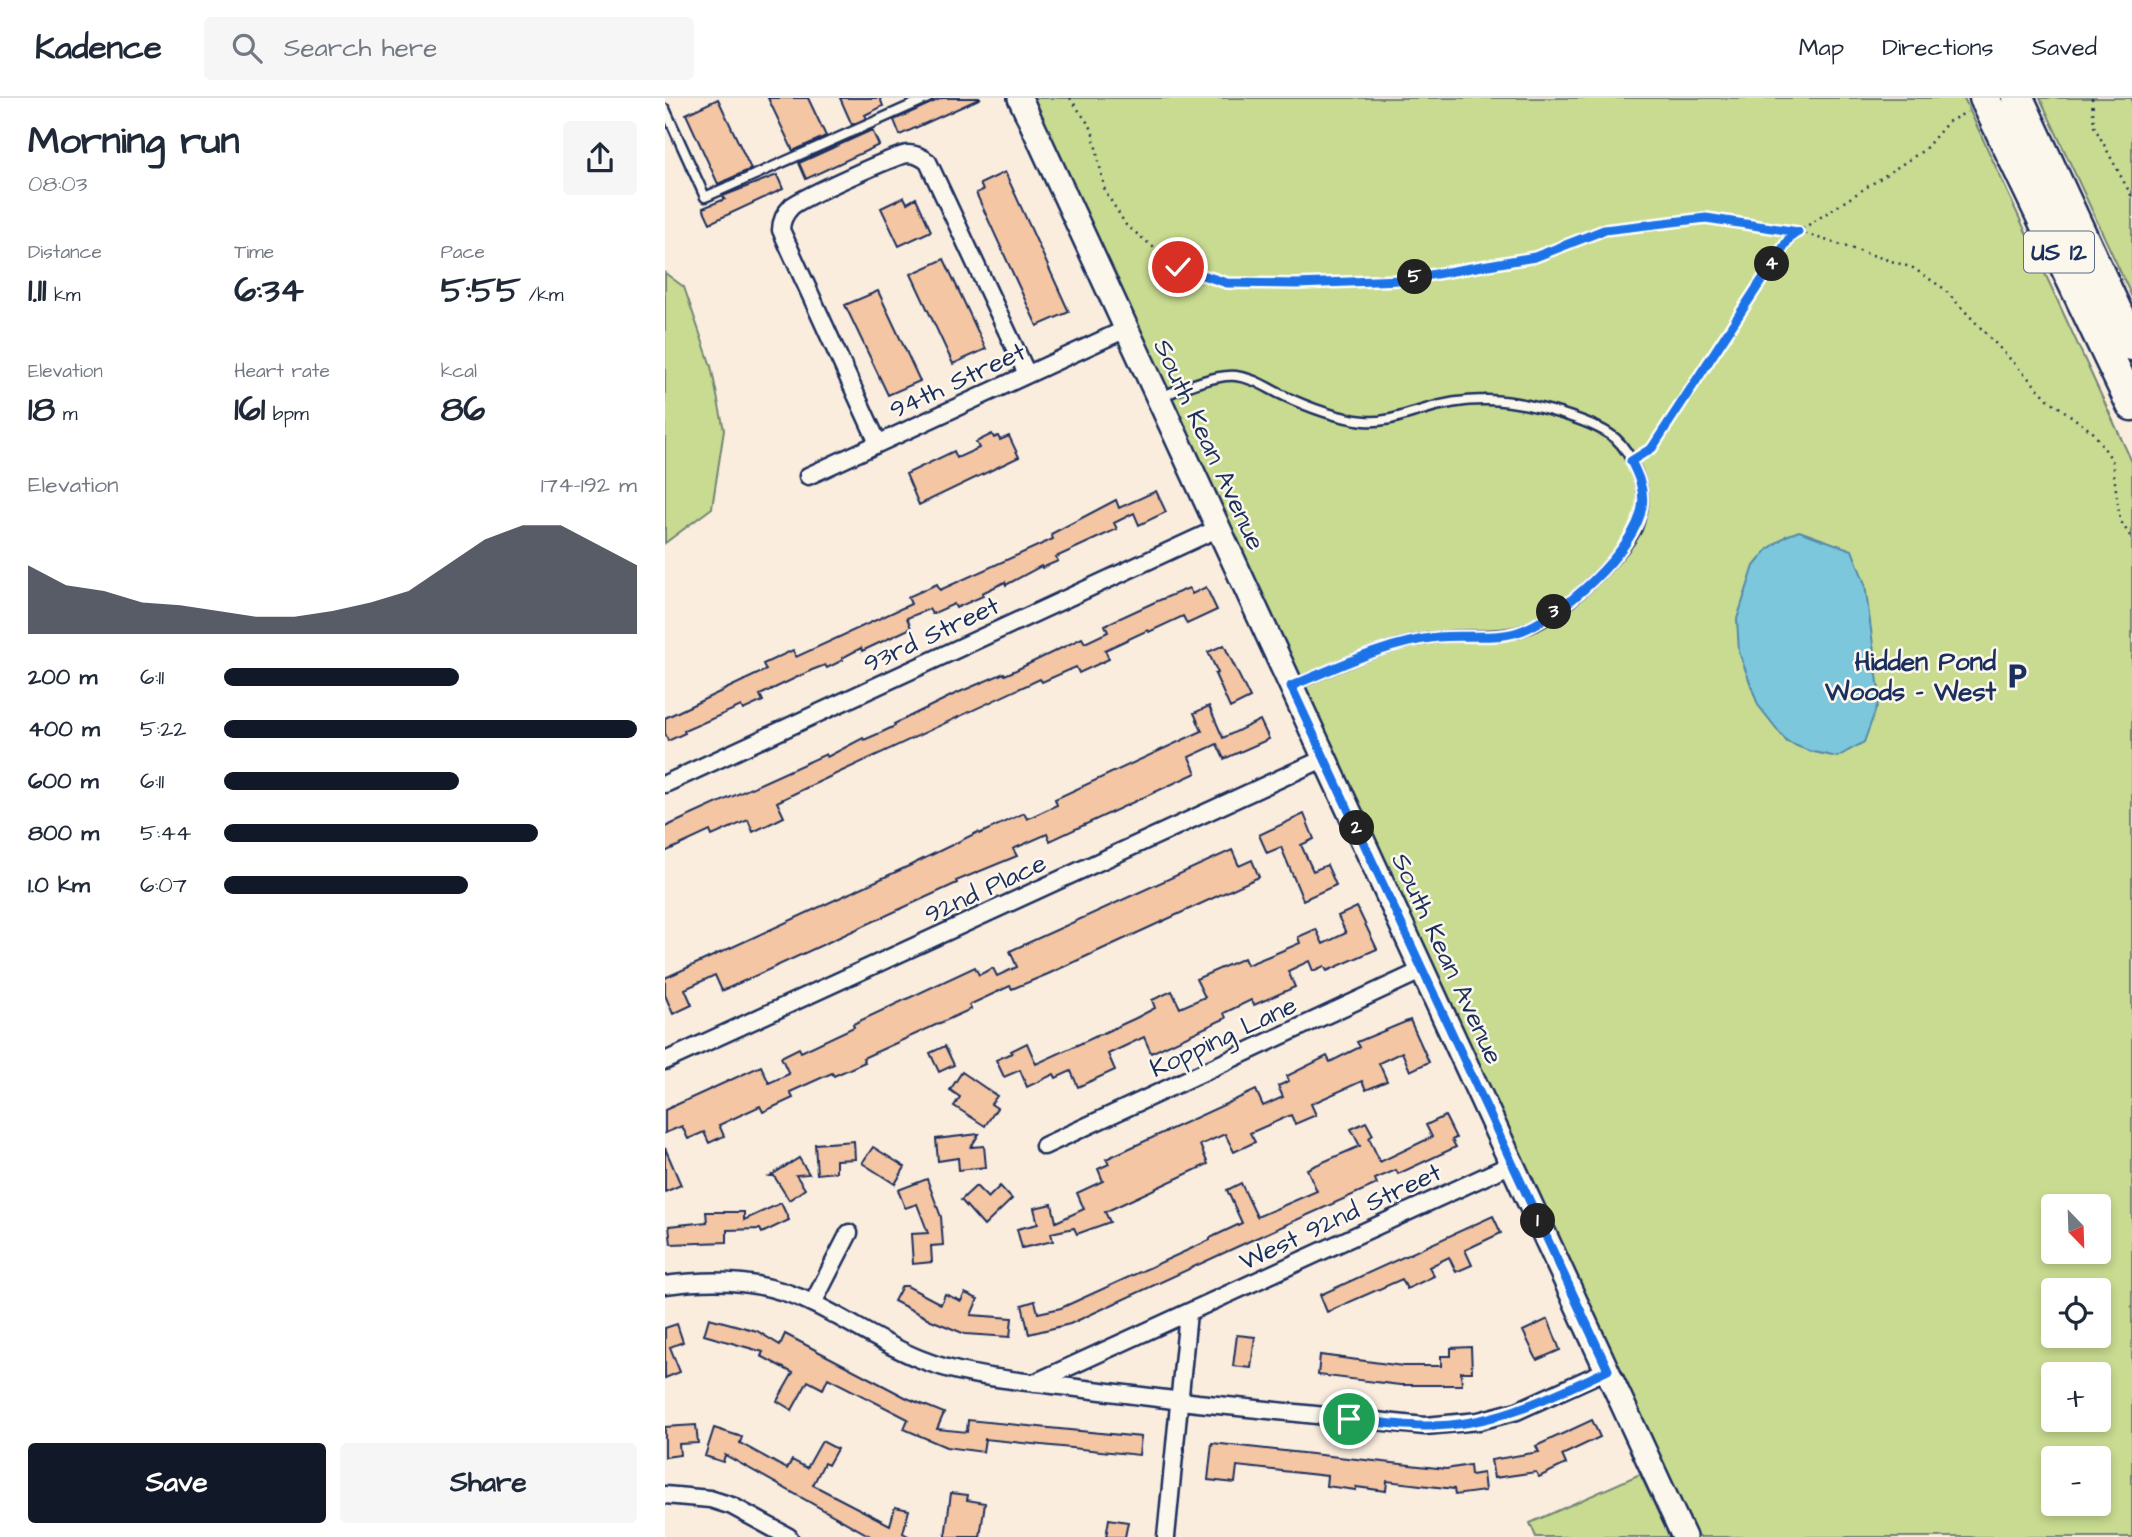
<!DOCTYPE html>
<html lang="en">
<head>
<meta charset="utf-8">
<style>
	body { margin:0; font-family:"Architects Daughter",sans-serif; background:#f6f6f7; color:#1f2937; height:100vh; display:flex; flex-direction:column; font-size:26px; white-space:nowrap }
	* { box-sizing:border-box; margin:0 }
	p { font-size:23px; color:#747a83 }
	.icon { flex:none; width:38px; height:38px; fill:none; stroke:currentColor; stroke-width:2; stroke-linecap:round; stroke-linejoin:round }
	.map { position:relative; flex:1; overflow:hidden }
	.sheet { display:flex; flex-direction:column; background:#fff; width:665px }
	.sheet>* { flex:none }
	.needle { width:46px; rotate:157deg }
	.controls { position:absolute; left:1376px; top:1096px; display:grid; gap:14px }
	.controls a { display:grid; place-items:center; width:70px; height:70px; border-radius:7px; background:#fff; box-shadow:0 4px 10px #0003; font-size:35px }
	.pin { position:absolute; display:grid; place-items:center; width:60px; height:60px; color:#fff; margin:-30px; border:4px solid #fff; border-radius:50%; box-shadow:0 2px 7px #0007 }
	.km { position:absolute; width:35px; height:35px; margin:-18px; border-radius:50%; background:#222; color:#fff; font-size:19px; line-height:35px; text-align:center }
	.round { display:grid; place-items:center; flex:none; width:74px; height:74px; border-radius:7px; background:#f6f6f7 }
	.overview { display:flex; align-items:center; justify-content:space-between; height:119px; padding:0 28px }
	h1 { font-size:38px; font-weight:700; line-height:52px }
	.metrics { display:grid; grid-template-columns:repeat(3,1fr); gap:10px; height:119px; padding:7px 28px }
	.metrics div { display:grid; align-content:center }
	.metrics b { font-size:35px; font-weight:700 }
	.metrics small { font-size:19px; font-weight:400 }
	.metrics p { font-size:19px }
	.chart { height:196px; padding:14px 28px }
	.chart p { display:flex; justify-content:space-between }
	.chart svg { width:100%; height:126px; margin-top:7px; fill:#111827; opacity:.7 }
	.action { display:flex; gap:14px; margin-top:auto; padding:14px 28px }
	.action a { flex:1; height:80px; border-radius:7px; background:#111827; color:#fff; font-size:28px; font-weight:700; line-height:80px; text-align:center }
	.action a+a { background:#f6f6f7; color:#1f2937 }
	ul { padding:0 28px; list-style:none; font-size:23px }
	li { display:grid; grid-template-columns:112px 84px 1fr; align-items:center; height:52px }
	li i { height:18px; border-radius:9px; background:#111827 }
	header { display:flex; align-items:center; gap:42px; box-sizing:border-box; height:98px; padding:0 35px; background:#fff; border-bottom:2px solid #e0e1e3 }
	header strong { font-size:33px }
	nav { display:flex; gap:38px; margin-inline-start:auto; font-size:24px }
	.search { width:490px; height:63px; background:#f6f6f7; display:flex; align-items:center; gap:18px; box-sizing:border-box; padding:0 24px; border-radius:7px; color:#747a83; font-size:26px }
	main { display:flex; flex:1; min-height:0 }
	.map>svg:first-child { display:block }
	.green { fill:#c8db90; stroke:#728577; stroke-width:2; fill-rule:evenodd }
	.water { fill:#7bc7db; stroke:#558aa9; stroke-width:2 }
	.building { fill:#f4c6a3; stroke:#1b2f5e; stroke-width:2 }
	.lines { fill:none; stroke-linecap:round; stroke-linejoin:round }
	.lane-casing { stroke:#1b2f5e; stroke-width:13 }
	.street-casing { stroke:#1b2f5e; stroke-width:21 }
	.secondary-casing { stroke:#1b2f5e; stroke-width:28 }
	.highway-casing { stroke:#1b2f5e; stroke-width:35 }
	.path { stroke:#1b2f5e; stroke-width:2.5; stroke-dasharray:2 5; stroke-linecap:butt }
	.lane { stroke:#fbf7ec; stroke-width:8 }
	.street { stroke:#fbf7ec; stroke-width:16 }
	.secondary { stroke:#fbf7ec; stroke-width:23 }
	.highway { stroke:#fbf7ec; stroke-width:30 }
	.route-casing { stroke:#fff; stroke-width:14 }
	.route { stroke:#1a73e8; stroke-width:9 }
	.labels { text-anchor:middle; stroke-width:5; stroke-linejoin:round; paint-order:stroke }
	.shield { fill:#fbf7ec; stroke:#5e6b89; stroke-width:2 }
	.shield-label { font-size:24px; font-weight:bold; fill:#1b2f5e }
	.street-label { font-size:26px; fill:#1b2f5e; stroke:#fbf7ec }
	.poi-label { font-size:26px; font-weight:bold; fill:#1b2f5e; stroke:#fbf7ec; text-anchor:end }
</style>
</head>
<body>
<header>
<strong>Kadence</strong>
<div class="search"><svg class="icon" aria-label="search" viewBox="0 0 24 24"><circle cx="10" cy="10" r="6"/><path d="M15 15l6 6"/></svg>Search here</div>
<nav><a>Map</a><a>Directions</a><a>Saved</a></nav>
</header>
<main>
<section class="sheet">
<div class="overview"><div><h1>Morning run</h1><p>08:03</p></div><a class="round"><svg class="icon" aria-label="share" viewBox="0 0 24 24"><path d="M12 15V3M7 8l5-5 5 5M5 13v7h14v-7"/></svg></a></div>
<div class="metrics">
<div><p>Distance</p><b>1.11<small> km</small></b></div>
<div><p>Time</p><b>6:34</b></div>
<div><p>Pace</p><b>5:55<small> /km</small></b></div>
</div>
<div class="metrics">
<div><p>Elevation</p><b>18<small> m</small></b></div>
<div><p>Heart rate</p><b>161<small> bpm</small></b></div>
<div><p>kcal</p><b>86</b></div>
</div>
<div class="chart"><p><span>Elevation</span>174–192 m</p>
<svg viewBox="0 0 160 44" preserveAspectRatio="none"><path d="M0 44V20L10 27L20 29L30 33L40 34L50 36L60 38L70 38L80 36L90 33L100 29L110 20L120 11L130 6L140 6L150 13L160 20V44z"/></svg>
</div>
<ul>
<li><b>200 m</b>6:11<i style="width:57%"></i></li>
<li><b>400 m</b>5:22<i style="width:100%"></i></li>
<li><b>600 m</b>6:11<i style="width:57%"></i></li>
<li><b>800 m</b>5:44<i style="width:76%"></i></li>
<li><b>1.0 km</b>6:07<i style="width:59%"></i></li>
</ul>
<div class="action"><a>Save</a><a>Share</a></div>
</section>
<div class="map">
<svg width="1467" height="1439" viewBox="0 0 1467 1439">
	<rect width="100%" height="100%" fill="#faeddd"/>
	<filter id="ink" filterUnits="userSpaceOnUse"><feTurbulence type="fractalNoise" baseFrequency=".0143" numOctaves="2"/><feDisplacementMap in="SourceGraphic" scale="14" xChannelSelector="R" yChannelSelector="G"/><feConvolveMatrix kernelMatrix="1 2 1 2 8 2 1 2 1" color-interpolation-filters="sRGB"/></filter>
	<g filter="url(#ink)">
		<path class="green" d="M 353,0 L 1299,0 L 1467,364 L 1467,1439 L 1021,1439 ZM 1388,1108 L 1433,1108 L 1433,1153 L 1388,1153 ZM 1388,1192 L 1433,1192 L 1433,1237 L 1388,1237 ZM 1388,1276 L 1433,1276 L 1433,1321 L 1388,1321 ZM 1388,1360 L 1433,1360 L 1433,1405 L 1388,1405 Z
			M 1375,0 L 1467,0 L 1467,199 Z
			M 0,175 L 19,189 L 46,268 L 59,332 L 47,410 L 0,445 Z
			M 975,1376 L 1005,1439 L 871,1439 L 865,1425 Z"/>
		<path class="water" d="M 1134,433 L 1187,452 L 1200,486 L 1215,600 L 1199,644 L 1172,659 L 1144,653 L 1122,644 L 1093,607 L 1074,554 L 1072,521 L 1089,468 L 1102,452 L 1121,438 Z"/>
		<path class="building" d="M 103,0 L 143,0 L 161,38 L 128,53 Z
			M 175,0 L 215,0 L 218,8 L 200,17 L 202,20 L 187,27 Z
			M 277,0 L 316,0 L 235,37 L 229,22 Z
			M 53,1 L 86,71 L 53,86 L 21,16 Z
			M 207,32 L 214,47 L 141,81 L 134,65 Z
			M 340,74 L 404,214 L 372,228 L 311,95 L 318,92 L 315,86 Z
			M 112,77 L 118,91 L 45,125 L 38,110 L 60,101 L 58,98 Z
			M 239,99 L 242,105 L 251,100 L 266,133 L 234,148 L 216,110 Z
			M 279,161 L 321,251 L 288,266 L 246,176 Z
			M 213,193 L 255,283 L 223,297 L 180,207 Z
			M 327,336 L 329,340 L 333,338 L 335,342 L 344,338 L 354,359 L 254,407 L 241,376 L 289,353 L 292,360 L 314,350 L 311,344 Z
			M 491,393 L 501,414 L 474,427 L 469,415 L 449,425 L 452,431 L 391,459 L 393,463 L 377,470 L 376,468 L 341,487 L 340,484 L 317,495 L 318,498 L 291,510 L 289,506 L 267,516 L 264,511 L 242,520 L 246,530 L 197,553 L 196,550 L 177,560 L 178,562 L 162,570 L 160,567 L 147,572 L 95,597 L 98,603 L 78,612 L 76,608 L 19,633 L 20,635 L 3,643 L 0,635 L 0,620 L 101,572 L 98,566 L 128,552 L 131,559 L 246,506 L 243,499 L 272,486 L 275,492 L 388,441 L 386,436 L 451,402 L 454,410 Z
			M 541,489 L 552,512 L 522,526 L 518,518 L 484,534 L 483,532 L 440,552 L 444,561 L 414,575 L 411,569 L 377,584 L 375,581 L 145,688 L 112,704 L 119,719 L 88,734 L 83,722 L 47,738 L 45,733 L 0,754 L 0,729 L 161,656 L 162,659 L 198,640 L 199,642 L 215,635 L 230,628 L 229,626 L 290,596 L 339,575 L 340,577 L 351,572 L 417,540 L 420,545 L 443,534 L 440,527 L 490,504 L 524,490 L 527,496 Z
			M 559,547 L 585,600 L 565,610 L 550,576 L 553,575 L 543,554 Z
			M 544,608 L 558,640 L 595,622 L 604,641 L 559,661 L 552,646 L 524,659 L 531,675 L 385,743 L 382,736 L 348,751 L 352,758 L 291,783 L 292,785 L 57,893 L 50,877 L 20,891 L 27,907 L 8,916 L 0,897 L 0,880 L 246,767 L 313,734 L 314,736 L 359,715 L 362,721 L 392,707 L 390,701 L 537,633 L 529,615 Z
			M 639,716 L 649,741 L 636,747 L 648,773 L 662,767 L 671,787 L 638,802 L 616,749 L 602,755 L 594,737 Z
			M 567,752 L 574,768 L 587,762 L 594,779 L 383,876 L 347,891 L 345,888 L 304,907 L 306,911 L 198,960 L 200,964 L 169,978 L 167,975 L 125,994 L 128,1000 L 98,1014 L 95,1008 L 54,1027 L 59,1038 L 44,1045 L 39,1034 L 23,1041 L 17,1028 L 0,1035 L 0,1012 L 96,968 L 104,985 L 124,976 L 116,959 L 134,950 L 136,954 L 189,929 L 188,926 L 310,869 L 314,877 L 328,870 L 332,878 L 352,869 L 345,853 Z
			M 692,809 L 712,851 L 662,873 L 659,868 L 648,873 L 644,863 L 623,873 L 630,889 L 589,907 L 586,902 L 559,915 L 561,920 L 486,955 L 479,939 L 458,949 L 443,956 L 450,972 L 413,989 L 406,973 L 391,980 L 389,976 L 362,989 L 355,972 L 339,979 L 331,962 L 347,955 L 346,953 L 362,945 L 371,966 L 471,920 L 490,910 L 487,902 L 507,893 L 515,910 L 540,899 L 531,881 L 579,860 L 582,867 L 614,854 L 635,845 L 633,839 L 651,831 L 658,846 L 681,835 L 673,818 Z
			M 745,922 L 764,964 L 745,973 L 737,954 L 714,965 L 722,983 L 701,992 L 697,983 L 646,1006 L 651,1017 L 630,1026 L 626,1017 L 585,1035 L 590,1044 L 569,1054 L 560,1036 L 535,1047 L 543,1066 L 440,1114 L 445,1124 L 412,1136 L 409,1130 L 386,1135 L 388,1143 L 357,1150 L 352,1131 L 373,1126 L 369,1110 L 387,1106 L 391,1124 L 419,1111 L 412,1095 L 438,1083 L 433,1071 L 444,1066 L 441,1061 L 591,992 L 598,1008 L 618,999 L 613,988 L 624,983 L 622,978 L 662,958 L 665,964 L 695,949 L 692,944 Z
			M 280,948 L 289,967 L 274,974 L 265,955 Z
			M 297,974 L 332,998 L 326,1006 L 332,1010 L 320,1028 L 289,1008 L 295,999 L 285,992 Z
			M 780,1018 L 791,1040 L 787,1042 L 791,1049 L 733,1076 L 731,1072 L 710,1081 L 712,1086 L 589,1141 L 405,1226 L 364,1236 L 357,1207 L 370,1203 L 373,1215 L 396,1210 L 545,1142 L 545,1140 L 577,1125 L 562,1092 L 576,1085 L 592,1119 L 652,1093 L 642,1071 L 695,1048 L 686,1031 L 701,1024 L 708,1037 L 704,1040 L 715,1064 L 767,1039 L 761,1027 Z
			M 314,1036 L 306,1049 L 319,1048 L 321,1069 L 294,1072 L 293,1060 L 273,1063 L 271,1041 Z
			M 189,1043 L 190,1061 L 171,1062 L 171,1074 L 152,1076 L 150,1046 Z
			M 208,1049 L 240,1069 L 230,1086 L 197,1065 Z
			M 0,1050 L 16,1087 L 0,1094 Z
			M 134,1060 L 144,1076 L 131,1077 L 140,1091 L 124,1102 L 109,1078 L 105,1078 Z
			M 262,1081 L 276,1119 L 278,1147 L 266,1148 L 267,1164 L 248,1166 L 246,1136 L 263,1135 L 252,1106 L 240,1110 L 233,1092 Z
			M 311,1088 L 323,1100 L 335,1088 L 347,1101 L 319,1128 L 296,1102 Z
			M 116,1105 L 124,1122 L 97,1135 L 95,1131 L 62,1132 L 62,1144 L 6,1146 L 4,1128 L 42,1124 L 41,1114 L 79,1114 L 79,1122 Z
			M 828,1118 L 836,1135 L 800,1152 L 807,1167 L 791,1174 L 784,1159 L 764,1169 L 769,1178 L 742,1191 L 737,1181 L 662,1214 L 655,1197 Z
			M 237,1188 L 242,1188 L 276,1206 L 280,1196 L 296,1203 L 300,1195 L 313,1201 L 306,1217 L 347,1220 L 345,1239 L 300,1236 L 266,1222 L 229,1203 Z
			M 44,1220 L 92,1233 L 115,1247 L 120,1236 L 242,1300 L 279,1315 L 272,1331 L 302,1334 L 303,1322 L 476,1339 L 474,1357 L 320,1341 L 318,1354 L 281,1349 L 239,1331 L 243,1321 L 163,1280 L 158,1291 L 143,1283 L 127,1312 L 112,1303 L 128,1275 L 96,1258 L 98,1254 L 39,1237 Z
			M 883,1221 L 895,1252 L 872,1262 L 858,1233 Z
			M 12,1226 L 18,1244 L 5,1249 L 15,1274 L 0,1280 L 0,1230 Z
			M 572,1237 L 590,1239 L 586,1270 L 568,1268 Z
			M 806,1249 L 807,1274 L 796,1274 L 797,1287 L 735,1287 L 653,1277 L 655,1257 L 738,1268 L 776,1268 L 776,1258 L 786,1258 L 786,1250 Z
			M 927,1322 L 935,1339 L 897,1357 L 901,1366 L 874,1379 L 871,1374 L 829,1380 L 826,1362 L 874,1354 L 871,1348 Z
			M 31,1327 L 33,1345 L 14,1346 L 15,1357 L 0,1359 L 0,1329 Z
			M 49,1330 L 77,1339 L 75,1345 L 122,1371 L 127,1362 L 142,1370 L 157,1343 L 172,1351 L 163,1367 L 159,1365 L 148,1387 L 225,1427 L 230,1409 L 244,1412 L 238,1435 L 245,1439 L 207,1439 L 60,1357 L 58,1364 L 40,1358 Z
			M 547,1345 L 781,1371 L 805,1367 L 806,1377 L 818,1375 L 820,1393 L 790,1397 L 789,1391 L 722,1383 L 721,1393 L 691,1389 L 691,1392 L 661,1388 L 662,1378 L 572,1368 L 570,1385 L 543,1382 Z
			M 286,1395 L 303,1397 L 302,1402 L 320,1405 L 315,1439 L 280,1439 Z
			M 444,1421 L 463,1424 L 460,1439 L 441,1439 Z"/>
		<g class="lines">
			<defs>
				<path id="lane" d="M 0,11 L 40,99 L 263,0
					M 495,299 C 515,291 550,276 571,278 C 588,280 601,289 615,296 C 642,309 670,320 700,323 C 721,325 738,317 757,312 C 776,306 799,302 819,302 C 851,301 925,320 950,340 C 966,354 982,391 977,412 C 975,418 974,426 971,432 C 957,458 903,510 877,524 C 844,543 810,535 774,539 C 722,544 676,568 629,587"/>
				<path id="street" d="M 213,345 L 116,132 C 116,122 120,115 127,108 C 139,99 230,57 243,56 C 251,56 257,59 263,64 L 362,276
					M 143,378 L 461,231
					M 0,686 L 554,430
					M 0,963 L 660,660
					M 379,1048 L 758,872
					M 0,1187 C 54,1180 101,1182 151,1207 C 186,1224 219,1247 255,1261 C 292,1276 330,1280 369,1285 L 847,1066
					M 148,1205 L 184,1135
					M 372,1285 L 533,1305 L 760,1328 L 814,1323 L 852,1313 L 942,1272
					M 0,1397 L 45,1401 L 67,1408 L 124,1439
					M 501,1439 L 523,1215"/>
				<path id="secondary" d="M 355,0 L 1019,1439"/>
				<path id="highway" d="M 1320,0 L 1467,307
					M 1353,0 L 1467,247"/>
			</defs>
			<use href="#lane" class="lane-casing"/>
			<use href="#street" class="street-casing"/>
			<use href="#secondary" class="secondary-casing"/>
			<use href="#highway" class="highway-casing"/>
			<path class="path" d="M 405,0 L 427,31 L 440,93 L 461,127 L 513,169 L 562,185 L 632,186 L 736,182 L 870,159 L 939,132 L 1041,120 L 1141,136 L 1248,170 L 1278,190 L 1383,301 L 1429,335 L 1447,362 L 1455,422 L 1467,441
				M 1427,0 L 1429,28 L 1467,99
				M 976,357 L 987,350 L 1125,139 L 1259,52 L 1283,24 L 1302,14"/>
			<use href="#lane" class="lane"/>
			<use href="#street" class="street"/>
			<use href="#secondary" class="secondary"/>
			<use href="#highway" class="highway"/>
		</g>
	</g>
	<g class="lines" filter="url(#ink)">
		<defs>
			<path id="route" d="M 513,169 L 562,185 L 632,186 L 736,182 L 870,159 L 939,132 L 1041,120 L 1133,134 L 1125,139 L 987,350 L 966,363 C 973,377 980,392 977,409 C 971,452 894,521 853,534 C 827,542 800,536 773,539 C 720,545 675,568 626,588 L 943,1272 C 884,1300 826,1329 759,1328 C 735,1328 709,1323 684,1321"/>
		</defs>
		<use href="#route" class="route-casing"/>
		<use href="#route" class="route"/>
	</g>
	<defs>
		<symbol id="parking-bare" viewBox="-9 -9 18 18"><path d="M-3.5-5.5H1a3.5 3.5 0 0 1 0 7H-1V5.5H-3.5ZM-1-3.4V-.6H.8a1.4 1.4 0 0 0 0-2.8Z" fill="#1b2f5e" stroke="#fbf7ec" stroke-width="2.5" paint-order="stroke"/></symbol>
	</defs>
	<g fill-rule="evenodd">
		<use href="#parking-bare" x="1333" y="559" width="38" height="38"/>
	</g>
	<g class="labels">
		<rect class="shield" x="1359" y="133.5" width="70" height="41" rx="5"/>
		<g class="shield-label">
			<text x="1394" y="162">US 12</text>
		</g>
		<g class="street-label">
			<text transform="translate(292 282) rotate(-25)" y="9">94th Street</text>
			<text transform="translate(545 346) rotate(65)" y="9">South Kean Avenue</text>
			<text transform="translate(266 536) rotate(-25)" y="9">93rd Street</text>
			<text transform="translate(320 790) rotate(-25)" y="9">92nd Place</text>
			<text transform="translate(783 860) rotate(65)" y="9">South Kean Avenue</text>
			<text transform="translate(558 938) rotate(-25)" y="9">Kopping Lane</text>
			<text transform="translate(675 1118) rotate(-25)" y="9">West 92nd Street</text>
		</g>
		<g class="poi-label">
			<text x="1331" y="572">Hidden Pond<tspan x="1331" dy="30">Woods - West</tspan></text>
		</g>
	</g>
</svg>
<div class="controls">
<a><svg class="needle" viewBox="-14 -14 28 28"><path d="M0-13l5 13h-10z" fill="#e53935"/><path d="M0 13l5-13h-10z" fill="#747a83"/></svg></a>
<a><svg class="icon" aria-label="locate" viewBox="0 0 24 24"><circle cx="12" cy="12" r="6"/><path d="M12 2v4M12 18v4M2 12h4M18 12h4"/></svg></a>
<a>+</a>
<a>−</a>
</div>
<div class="pin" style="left:684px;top:1321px;background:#1e9e55"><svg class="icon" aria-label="arrive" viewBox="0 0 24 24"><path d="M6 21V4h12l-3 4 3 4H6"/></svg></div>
<div class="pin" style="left:513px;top:169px;background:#d93025"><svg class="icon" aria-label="check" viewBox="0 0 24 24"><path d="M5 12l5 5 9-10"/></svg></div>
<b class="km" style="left:873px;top:1123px">1</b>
<b class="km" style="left:692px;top:730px">2</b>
<b class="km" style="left:889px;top:514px">3</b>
<b class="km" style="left:1107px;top:166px">4</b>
<b class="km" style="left:750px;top:179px">5</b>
</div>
</main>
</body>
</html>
